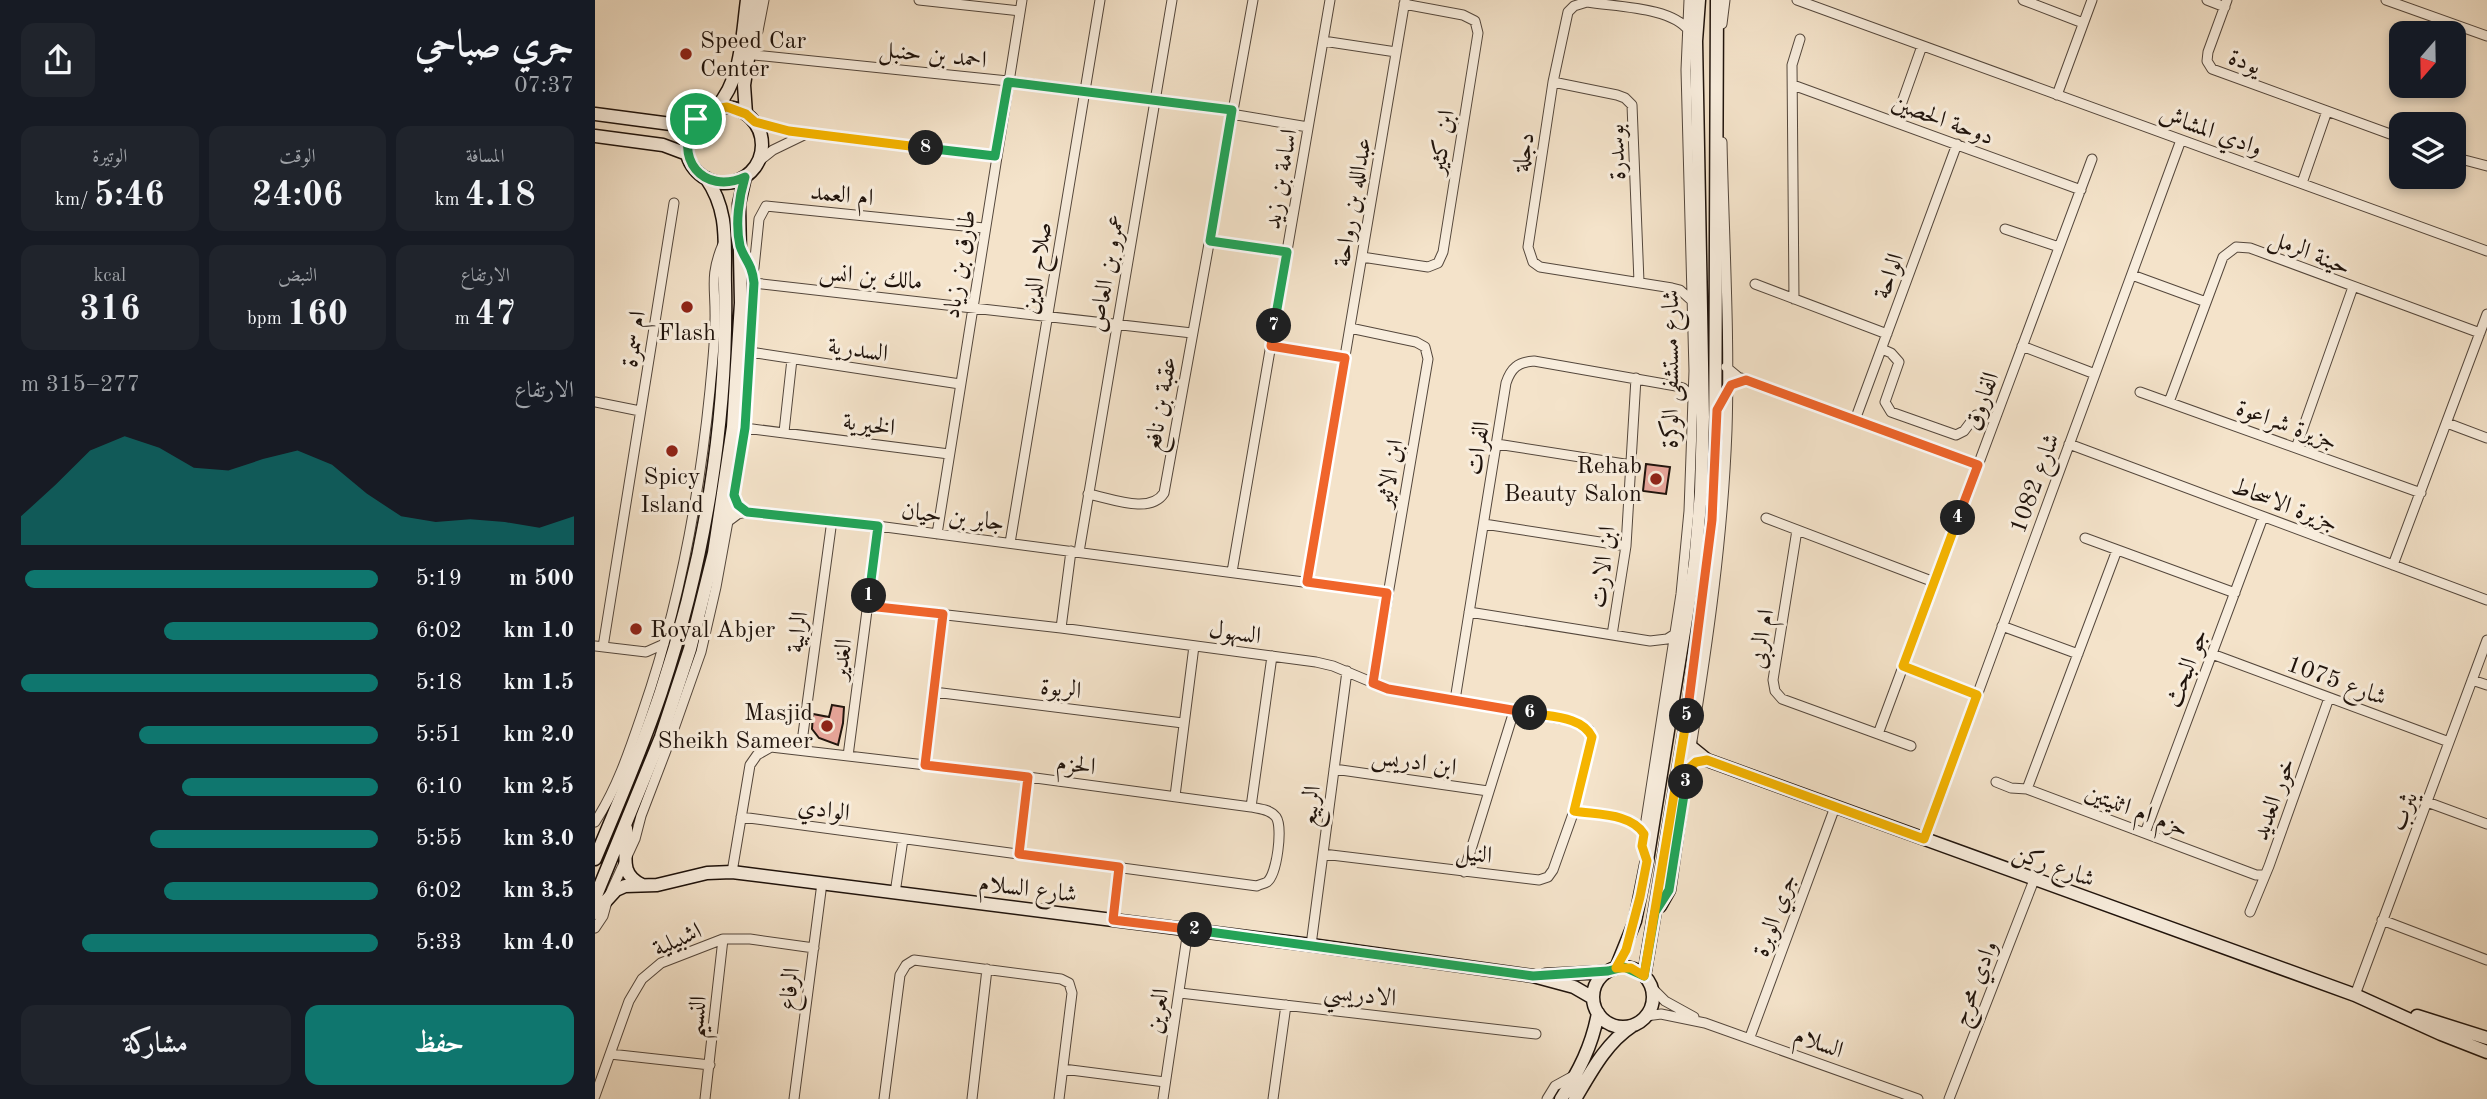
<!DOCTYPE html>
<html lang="ar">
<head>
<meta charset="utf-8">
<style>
	body { margin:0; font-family:"Old Standard TT",Amiri,serif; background:#20242c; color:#f1f3f6; direction:rtl; height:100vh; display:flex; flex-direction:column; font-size:26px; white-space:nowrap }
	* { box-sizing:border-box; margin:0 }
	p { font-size:23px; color:#9ea1a6 }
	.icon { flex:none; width:38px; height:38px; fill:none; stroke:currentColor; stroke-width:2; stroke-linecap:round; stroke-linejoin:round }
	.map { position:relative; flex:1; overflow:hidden; direction:ltr }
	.details { display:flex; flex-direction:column; background:#171b24; width:595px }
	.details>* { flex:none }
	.needle { width:46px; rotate:200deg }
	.controls { position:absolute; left:1794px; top:21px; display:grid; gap:14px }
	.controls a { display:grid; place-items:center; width:77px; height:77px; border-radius:14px; background:#171b24; box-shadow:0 4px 10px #0003; font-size:35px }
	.pin { position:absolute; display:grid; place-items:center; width:60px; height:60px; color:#fff; margin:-30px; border:4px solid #fff; border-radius:50%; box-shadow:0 2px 7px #0007 }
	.km { position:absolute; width:35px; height:35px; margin:-18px; border-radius:50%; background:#222; color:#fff; font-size:19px; line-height:35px; text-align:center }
	.round { display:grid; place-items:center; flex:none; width:74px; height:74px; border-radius:14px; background:#20242c }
	.summary { display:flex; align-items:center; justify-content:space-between; height:119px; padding:0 21px }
	h1 { font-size:38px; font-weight:700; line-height:52px }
	.figures { display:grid; grid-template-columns:repeat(3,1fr); gap:10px; height:119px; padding:7px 21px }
	.figures div { display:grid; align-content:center; border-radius:14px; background:#20242c; text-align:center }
	.figures b { font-size:35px; font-weight:700 }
	.figures small { font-size:19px; font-weight:400 }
	.figures p { font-size:19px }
	.chart { height:196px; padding:14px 21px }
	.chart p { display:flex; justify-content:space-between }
	.chart svg { width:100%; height:126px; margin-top:7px; fill:#0f766e; opacity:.7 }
	.primary-button { display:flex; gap:14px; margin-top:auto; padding:14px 21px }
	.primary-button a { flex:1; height:80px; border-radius:14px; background:#0f766e; color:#fff; font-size:28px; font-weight:700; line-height:80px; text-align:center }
	.primary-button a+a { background:#20242c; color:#f1f3f6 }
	ul { padding:0 21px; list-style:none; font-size:23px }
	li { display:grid; grid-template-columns:112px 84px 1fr; align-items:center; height:52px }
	li i { height:18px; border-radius:9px; background:#0f766e }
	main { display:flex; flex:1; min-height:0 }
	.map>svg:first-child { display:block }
	.building { fill:#e8a69b; stroke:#1f130c; stroke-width:2 }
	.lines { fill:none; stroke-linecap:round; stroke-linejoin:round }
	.street-casing { stroke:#54473c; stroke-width:11 }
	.secondary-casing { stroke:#1f130c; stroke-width:15 }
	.street { stroke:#f8eddd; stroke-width:9 }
	.secondary { stroke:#f8eddd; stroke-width:12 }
	.split-1-casing { stroke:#fff; stroke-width:14 }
	.split-2-casing { stroke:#fff; stroke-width:14 }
	.split-3-casing { stroke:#fff; stroke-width:14 }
	.split-4-casing { stroke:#fff; stroke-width:14 }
	.split-5-casing { stroke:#fff; stroke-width:14 }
	.split-6-casing { stroke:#fff; stroke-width:14 }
	.split-7-casing { stroke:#fff; stroke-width:14 }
	.split-8-casing { stroke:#fff; stroke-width:14 }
	.split-9-casing { stroke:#fff; stroke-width:14 }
	.split-1 { stroke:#22a559; stroke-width:9 }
	.split-2 { stroke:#f0652b; stroke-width:9 }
	.split-3 { stroke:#22a559; stroke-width:9 }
	.split-4 { stroke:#f5b400; stroke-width:9 }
	.split-5 { stroke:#f0652b; stroke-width:9 }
	.split-6 { stroke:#f5b400; stroke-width:9 }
	.split-7 { stroke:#f0652b; stroke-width:9 }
	.split-8 { stroke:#22a559; stroke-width:9 }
	.split-9 { stroke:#f5b400; stroke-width:9 }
	.poi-dot { fill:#8f2418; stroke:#f8eddd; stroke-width:2.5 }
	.labels { text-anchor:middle; stroke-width:6; stroke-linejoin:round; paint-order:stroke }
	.poi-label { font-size:24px; fill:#1f130c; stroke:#f8eddd; text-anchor:start }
	.street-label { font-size:24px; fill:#1f130c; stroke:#f8eddd }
</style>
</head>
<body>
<main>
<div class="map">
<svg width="1892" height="1099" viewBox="0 0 1892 1099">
	<rect width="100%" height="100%" fill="#f4e3ca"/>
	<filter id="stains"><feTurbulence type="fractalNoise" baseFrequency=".00286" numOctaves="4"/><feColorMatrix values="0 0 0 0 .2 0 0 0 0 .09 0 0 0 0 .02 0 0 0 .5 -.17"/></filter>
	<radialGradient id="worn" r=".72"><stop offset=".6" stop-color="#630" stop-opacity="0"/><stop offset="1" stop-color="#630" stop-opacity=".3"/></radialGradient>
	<path class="building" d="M 1051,464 L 1075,467 L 1071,494 L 1048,491 Z
		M 237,705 L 249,707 L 248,723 L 243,745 L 224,738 L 217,729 L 218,714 L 234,717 Z"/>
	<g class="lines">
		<defs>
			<path id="street" d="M 324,0 L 425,11
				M 1202,0 L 1892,251
				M 1428,0 L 1488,23
				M 1612,0 L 1630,7
				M 1632,0 L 1613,52 L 1612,61 L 1617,69 L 1806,138
				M 1791,0 L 1892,36
				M 1127,24 L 1130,0
				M 163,31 L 169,0
				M 1094,31 C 1077,7 1021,7 992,2 L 979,6 L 973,12 L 958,82 L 933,247 L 938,262 L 945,267 L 1077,288 L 1085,290 L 1096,300
				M 728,41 L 801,52
				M 159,55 L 413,81 L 637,110
				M 958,82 L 1022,95 L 1030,98 L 1037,105 L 1044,282
				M 1198,85 L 1486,190
				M 1462,95 L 1497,0
				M 636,114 L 713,127
				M 160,122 L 194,131 L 400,156
				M 1300,122 L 1327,46
				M 1858,157 L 1892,166
				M 163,162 L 178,150 L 209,135
				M 1707,183 L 1732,111
				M 1410,229 L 1464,247
				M 615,241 L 692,252
				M 767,257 L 833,267 L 843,263 L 848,252 L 883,33 L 880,21 L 868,15 L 809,4
				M 159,268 L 164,219 L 171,206 L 389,228
				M 1537,275 L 1611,302
				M 159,283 L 597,333
				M 1160,284 L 1292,334
				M 1199,299 L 1197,65 L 1205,39
				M 755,328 L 821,342 L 830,347 L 833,359 L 778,683
				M 1427,346 L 1500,374
				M 676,347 L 750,358
				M 1287,349 L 1296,353 L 1304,362 L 1290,402 L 1296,412 L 1361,435 L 1369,431 L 1381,415 L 1400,419
				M 155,352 L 365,384
				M 1131,367 L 1143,377 L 1383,465
				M 1545,392 L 1826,493
				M 0,402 L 45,411
				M 1574,402 L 1628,257 L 1641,247 L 1655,248 L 1885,333
				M 1260,420 L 1362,144
				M 1852,423 L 1892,438
				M 150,428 L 354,454
				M 189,432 L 197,359
				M 902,444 L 1036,465
				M 1474,444 L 1892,600
				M 1701,448 L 1758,287
				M 493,494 C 515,498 555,515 569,493 L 658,0
				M 1171,518 L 1339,582
				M 135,520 L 143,514 L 152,512 L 237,520 L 792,593
				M 889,524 L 1031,546
				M 1202,530 L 1178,680 L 1180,691 L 1187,699 L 1316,746
				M 342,534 L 427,0
				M 1490,538 L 1640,593
				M 415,543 L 505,0
				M 484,552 L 577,0
				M 1798,565 L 1892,314
				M 637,572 L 735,0
				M 712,582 L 810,0
				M 273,606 L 466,628 L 721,662 L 738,666 L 793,689 L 978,721 L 994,730 L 997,737 L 979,811 L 958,870 L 953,877 L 944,880 L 728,854
				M 874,612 L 1055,641 L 1072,639 L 1080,634
				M 1407,626 L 1483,654
				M 466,628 L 476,551
				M 1017,635 L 1031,546 L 1041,378
				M 0,646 L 51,652 L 69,644
				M 8,647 L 79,203
				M 1617,654 L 1854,742
				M 1308,666 L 1382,695
				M 1877,680 L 1892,685
				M 339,692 L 588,723
				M 860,700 L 911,383 C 916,368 923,362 939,361 L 1081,386 L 1088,388 L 1098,398
				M 1283,734 L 1497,159
				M 1096,747 C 1113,642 1128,537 1132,430 C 1135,336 1129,237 1127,142
				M 206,749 L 237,520
				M 253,756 L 283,526
				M 330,765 L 348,614
				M 739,769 L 893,791
				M 1401,782 L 1416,788 L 1432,789 L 1661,875 L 1669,875
				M 1432,789 L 1522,550
				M 580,796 L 599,646
				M 1832,802 L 1892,824
				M 656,807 L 677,656
				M 979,811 C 1002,815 1036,813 1049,834
				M 0,822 C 22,789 35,749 48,711 C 84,607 104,499 115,390 C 117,367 120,344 120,321 C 121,288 114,277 128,244
				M 1550,833 L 1668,517
				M 1329,840 L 1586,140
				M 424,854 L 433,777
				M 1051,858 L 1047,846 L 1086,594 L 1094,511 L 1099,371 L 1091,70 L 1094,0
				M 137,872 L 155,765 L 162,755 L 176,747 L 433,777 L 656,807 C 664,809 675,809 681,817 C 688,827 682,875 672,882 C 669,884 665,884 662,886 L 146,817
				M 869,872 L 919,711
				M 300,893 L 308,839
				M 1655,912 L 1674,866 L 1734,698
				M 518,920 L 524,867
				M 1787,920 L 1892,960
				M 0,928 L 8,916 L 13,898 L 40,839 L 46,816 L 75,740 L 106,652 L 121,587 L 150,428 L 155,352 L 158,273 L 146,248
				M 716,945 L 752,671
				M 1057,988 L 1070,1001 L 1099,1017
				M 585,993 L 941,1034
				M 1760,995 L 1892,640
				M 1051,1016 L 1066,1014 L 1110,1023 L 1323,1099
				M 1155,1037 L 1240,807
				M 15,1054 L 115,1065
				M 468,1069 L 570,1082
				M 0,1096 L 34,1001 L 47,979 L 66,963 L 128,939 L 155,939 L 219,948
				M 110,1099 L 128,939
				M 199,1099 L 227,883
				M 289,1099 L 305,975 L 311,965 L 319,960 L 466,979 L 474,983 L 477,993 L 464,1099
				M 377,1099 L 392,969
				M 568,1099 L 593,930
				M 678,1099 L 691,1005
				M 952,1099 L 960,1086 L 980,1075
				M 1354,1099 L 1439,880"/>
			<path id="secondary" d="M91 145a38 38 0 1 1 76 0a38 38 0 1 1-76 0Z
				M 121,108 C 147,79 147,37 152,0
				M 0,114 L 76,124 L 101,119
				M 151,114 L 149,85 L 162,0
				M 0,136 L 68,145 L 92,154
				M 1096,747 L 1112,760 L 1760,995 L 1846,1034 L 1892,1052
				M 31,828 C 34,851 21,873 47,885
				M 0,859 C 23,804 47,749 66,692 C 109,563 133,420 130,285 C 129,245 135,212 111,178
				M 0,898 L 66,737 L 95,649 L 119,553 L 138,427 L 146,303 L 144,204 L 150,177
				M 1065,906 L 1074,890 L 1095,743
				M 0,913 L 21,890 L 30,886 L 62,885 L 112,873 L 137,872 L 716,945 L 938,976 L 979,987 L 998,998
				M998 997a30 30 0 1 1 60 0a30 30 0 1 1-60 0Z
				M 1021,968 L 1040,921 L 1052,861 L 1100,563 L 1106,492 L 1108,417 L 1101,41 L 1104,0
				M 950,975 L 1012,972
				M 1049,976 L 1091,724 L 1111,582 L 1120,478 L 1122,0
				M 1822,1016 L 1892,1038
				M 966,1099 C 984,1071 997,1046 1003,1013
				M 980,1099 C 996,1072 1011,1043 1037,1026"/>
		</defs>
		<use href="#street" class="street-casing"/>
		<use href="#secondary" class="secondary-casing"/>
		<use href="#street" class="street"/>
		<use href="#secondary" class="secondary"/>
	</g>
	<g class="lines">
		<defs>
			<path id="split-1" d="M 101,119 C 77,157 108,196 150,177 C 144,197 140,224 145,246 C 149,259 157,263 159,283 L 150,428 L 139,495 L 143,505 L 152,512 L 283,526 L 274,596"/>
			<path id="split-2" d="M 274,596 L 273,606 L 348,614 L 330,765 L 433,777 L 424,854 L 524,867 L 518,920 L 600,930"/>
			<path id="split-3" d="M 600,930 L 938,976 L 1013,971 L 1029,967 L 1049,976 L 1060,912 L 1074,890 L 1091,782"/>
			<path id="split-4" d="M 1091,782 L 1093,769 L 1101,762 L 1112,760 L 1329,839 L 1382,695 L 1308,666 L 1363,518"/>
			<path id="split-5" d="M 1092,716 L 1117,520 L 1122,410 L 1136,385 L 1151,380 L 1383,465 L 1363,518"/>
			<path id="split-6" d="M 935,713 C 956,717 987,716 997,737 L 979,811 C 1002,815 1036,813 1049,834 L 1047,846 L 1052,861 L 1045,897 L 1031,950 L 1021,968 L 1036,968 L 1049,976 L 1092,716"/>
			<path id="split-7" d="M 679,326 L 676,346 L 750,358 L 712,582 L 792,593 L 778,683 L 793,689 L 935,713"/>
			<path id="split-8" d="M 331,148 L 400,156 L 413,82 L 637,110 L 615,241 L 692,252 L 679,326"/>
			<path id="split-9" d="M 101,119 L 113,110 L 132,107 L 151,114 L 160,122 L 194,131 L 331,148"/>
		</defs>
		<use href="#split-1" class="split-1-casing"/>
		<use href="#split-2" class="split-2-casing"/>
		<use href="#split-3" class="split-3-casing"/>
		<use href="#split-4" class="split-4-casing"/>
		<use href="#split-5" class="split-5-casing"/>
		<use href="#split-6" class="split-6-casing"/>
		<use href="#split-7" class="split-7-casing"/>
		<use href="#split-8" class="split-8-casing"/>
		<use href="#split-9" class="split-9-casing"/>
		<use href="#split-1" class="split-1"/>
		<use href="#split-2" class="split-2"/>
		<use href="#split-3" class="split-3"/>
		<use href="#split-4" class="split-4"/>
		<use href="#split-5" class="split-5"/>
		<use href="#split-6" class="split-6"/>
		<use href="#split-7" class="split-7"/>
		<use href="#split-8" class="split-8"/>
		<use href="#split-9" class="split-9"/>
	</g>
	<g class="poi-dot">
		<circle cx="91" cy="54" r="7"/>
		<circle cx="92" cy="307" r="7"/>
		<circle cx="77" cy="451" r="7"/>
		<circle cx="1061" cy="479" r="7"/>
		<circle cx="41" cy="629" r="7"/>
		<circle cx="232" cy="726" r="7"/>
	</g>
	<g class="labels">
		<g class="poi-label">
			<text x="105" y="48">Speed Car<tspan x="105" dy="28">Center</tspan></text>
			<text x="92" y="340" text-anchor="middle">Flash</text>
			<text x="1047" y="473" text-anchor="end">Rehab<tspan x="1047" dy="28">Beauty Salon</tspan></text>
			<text x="77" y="484" text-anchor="middle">Spicy<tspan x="77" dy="28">Island</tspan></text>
			<text x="55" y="637">Royal Abjer</text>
			<text x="218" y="720" text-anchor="end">Masjid<tspan x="218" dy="28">Sheikh Sameer</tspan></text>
		</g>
		<g class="street-label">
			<text transform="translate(338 54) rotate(6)" y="8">احمد بن حنبل</text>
			<text transform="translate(1650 61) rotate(21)" y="8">يودة</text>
			<text transform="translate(1348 119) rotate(20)" y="8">دوحة الحصين</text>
			<text transform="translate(1616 130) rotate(20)" y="8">وادي المشاش</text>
			<text transform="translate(846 142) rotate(-81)" y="8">ابن كثير</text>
			<text transform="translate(928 152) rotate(-81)" y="8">دجلة</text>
			<text transform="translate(1021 152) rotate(-92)" y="8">بوسدرة</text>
			<text transform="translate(685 179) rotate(-80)" y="8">اسامة بن زيد</text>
			<text transform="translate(247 194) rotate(6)" y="8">ام العمد</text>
			<text transform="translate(757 202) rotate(-80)" y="8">عبدالله بن رواحة</text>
			<text transform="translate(1715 252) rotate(22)" y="8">حينة الرمل</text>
			<text transform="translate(364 264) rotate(-81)" y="8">طارق بن زياد</text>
			<text transform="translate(441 268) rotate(-81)" y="8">صلاح الدين</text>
			<text transform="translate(511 273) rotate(-80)" y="8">عمرو بن العاص</text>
			<text transform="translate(276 276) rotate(6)" y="8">مالك بن انس</text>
			<text transform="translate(1293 276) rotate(-70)" y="8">الواحة</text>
			<text transform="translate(38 339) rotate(-81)" y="8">ام سمرة</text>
			<text transform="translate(263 349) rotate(8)" y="8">السدرية</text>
			<text transform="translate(1075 369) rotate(-90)" y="8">شارع مستشفى الوكرة</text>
			<text transform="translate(1386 401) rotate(-70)" y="8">الفاروق</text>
			<text transform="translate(565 404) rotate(-80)" y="8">عقبة بن نافع</text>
			<text transform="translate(274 424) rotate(8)" y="8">الخيرية</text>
			<text transform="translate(1692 424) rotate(20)" y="8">جزيرة شراعوة</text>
			<text transform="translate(882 448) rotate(-81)" y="8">الفرات</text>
			<text transform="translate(794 473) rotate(-80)" y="8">ابن الاثير</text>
			<text transform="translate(1439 483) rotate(-70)" y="8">شارع 1082</text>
			<text transform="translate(1690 504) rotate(21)" y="8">جزيرة الاسحاط</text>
			<text transform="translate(358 516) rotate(7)" y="8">جابر بن حيان</text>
			<text transform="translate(1007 567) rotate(-83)" y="8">ابن الارت</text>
			<text transform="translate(202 632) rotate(-82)" y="8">الرابية</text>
			<text transform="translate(640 632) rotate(8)" y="8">السهول</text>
			<text transform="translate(1166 639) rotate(-81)" y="8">ام الربى</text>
			<text transform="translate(246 659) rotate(-82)" y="8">الغدير</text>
			<text transform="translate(1591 668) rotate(-69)" y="8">جو البحث</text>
			<text transform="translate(1742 680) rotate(20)" y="8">شارع 1075</text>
			<text transform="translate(466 688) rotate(7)" y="8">الربوة</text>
			<text transform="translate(819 761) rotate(8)" y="8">ابن ادريس</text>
			<text transform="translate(481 764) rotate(7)" y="8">الحزم</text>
			<text transform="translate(1678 799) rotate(-70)" y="8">خور العديد</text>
			<text transform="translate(715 806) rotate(-83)" y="8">الربيع</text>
			<text transform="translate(229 809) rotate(8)" y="8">الوادي</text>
			<text transform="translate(1542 810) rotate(21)" y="8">حزم ام اثنيتين</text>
			<text transform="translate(1808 811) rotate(-69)" y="8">يثرب</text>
			<text transform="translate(879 853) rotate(7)" y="8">النيل</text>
			<text transform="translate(1459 865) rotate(20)" y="8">شارع ركن</text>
			<text transform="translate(433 888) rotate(7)" y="8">شارع السلام</text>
			<text transform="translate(1179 915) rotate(-70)" y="8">جري الوبرة</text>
			<text transform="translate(82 939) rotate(-24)" y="8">اشبيلية</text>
			<text transform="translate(1379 983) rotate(-69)" y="8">وادي محرج</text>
			<text transform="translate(194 989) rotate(-83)" y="8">الرفاع</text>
			<text transform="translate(765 994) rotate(6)" y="8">الادريسي</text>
			<text transform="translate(562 1011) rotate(-81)" y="8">العرين</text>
			<text transform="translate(101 1017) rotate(-84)" y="8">النسيم</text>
			<text transform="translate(1224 1042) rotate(20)" y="8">السلام</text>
		</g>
	</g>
	<rect width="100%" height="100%" filter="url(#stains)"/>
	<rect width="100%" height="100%" fill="url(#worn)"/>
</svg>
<div class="controls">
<a><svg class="needle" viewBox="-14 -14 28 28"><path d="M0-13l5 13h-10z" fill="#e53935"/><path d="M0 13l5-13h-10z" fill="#9ea1a6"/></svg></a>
<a><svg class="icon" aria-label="layers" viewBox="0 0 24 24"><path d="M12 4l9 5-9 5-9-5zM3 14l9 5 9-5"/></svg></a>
</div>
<div class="pin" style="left:101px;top:119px;background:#1e9e55"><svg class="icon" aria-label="arrive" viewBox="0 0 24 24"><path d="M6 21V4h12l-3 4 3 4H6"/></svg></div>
<b class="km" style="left:274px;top:596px">1</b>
<b class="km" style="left:600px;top:930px">2</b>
<b class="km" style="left:1091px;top:782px">3</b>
<b class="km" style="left:1363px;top:518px">4</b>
<b class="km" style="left:1092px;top:716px">5</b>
<b class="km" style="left:935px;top:713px">6</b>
<b class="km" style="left:679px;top:326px">7</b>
<b class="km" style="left:331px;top:148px">8</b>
</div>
<section class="details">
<div class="summary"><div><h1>جري صباحي</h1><p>07:37</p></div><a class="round"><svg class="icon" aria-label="share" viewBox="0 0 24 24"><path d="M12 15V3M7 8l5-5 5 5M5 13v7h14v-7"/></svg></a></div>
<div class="figures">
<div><p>المسافة</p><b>4.18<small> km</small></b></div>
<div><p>الوقت</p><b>24:06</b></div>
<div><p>الوتيرة</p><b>5:46<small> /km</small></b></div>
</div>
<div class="figures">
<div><p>الارتفاع</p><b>47<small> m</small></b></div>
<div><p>النبض</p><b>160<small> bpm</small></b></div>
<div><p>kcal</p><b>316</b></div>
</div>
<div class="chart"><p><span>الارتفاع</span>277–315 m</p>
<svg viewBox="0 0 160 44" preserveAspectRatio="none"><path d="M0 44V34L10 23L20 11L30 6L40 10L50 17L60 18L70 14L80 11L90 16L100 26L110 34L120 36L130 35L140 36L150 38L160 34V44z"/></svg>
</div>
<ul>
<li><b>500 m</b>5:19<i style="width:99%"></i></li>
<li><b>1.0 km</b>6:02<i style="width:60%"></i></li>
<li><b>1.5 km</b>5:18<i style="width:100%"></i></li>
<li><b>2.0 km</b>5:51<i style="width:67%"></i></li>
<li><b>2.5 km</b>6:10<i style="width:55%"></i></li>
<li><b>3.0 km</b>5:55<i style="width:64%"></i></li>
<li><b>3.5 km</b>6:02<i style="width:60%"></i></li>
<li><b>4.0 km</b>5:33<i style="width:83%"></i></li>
</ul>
<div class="primary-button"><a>حفظ</a><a>مشاركة</a></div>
</section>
</main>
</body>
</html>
